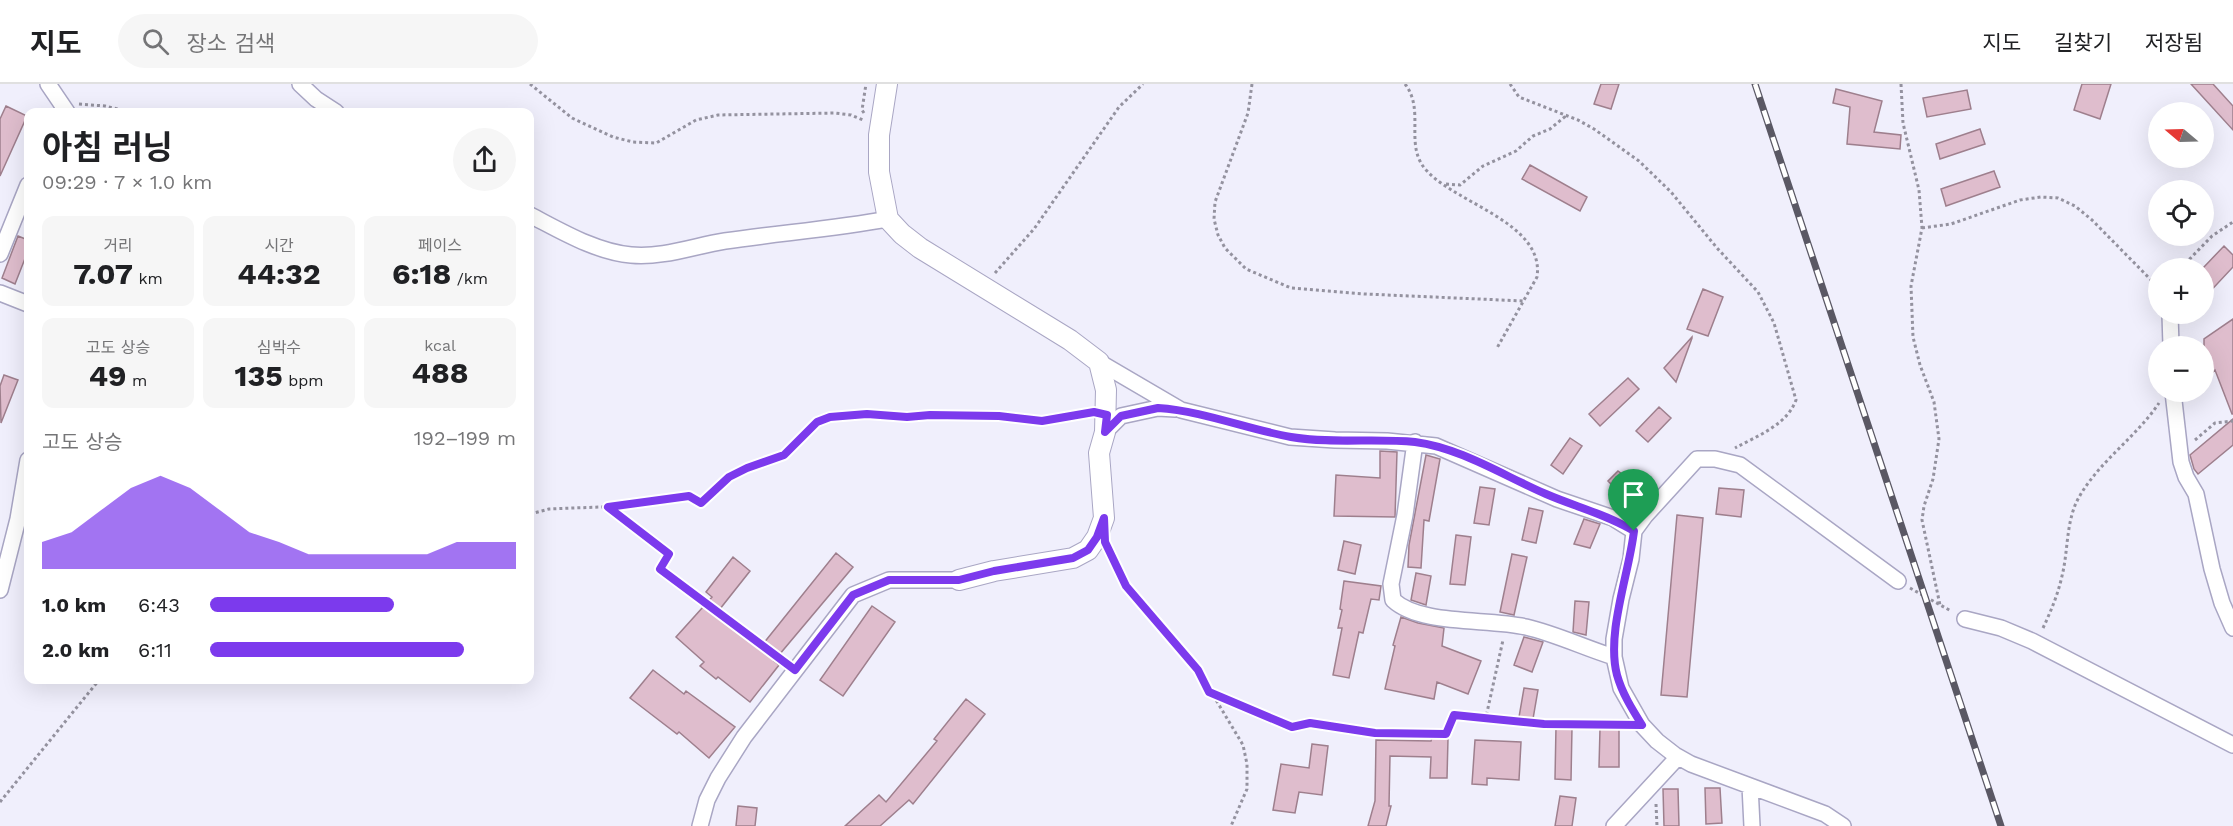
<!DOCTYPE html>
<html lang="ko">
<head>
<meta charset="utf-8">
<style>
	body { margin:0; font-family:"Work Sans","Noto Sans KR",sans-serif; background:#f6f6f6; color:#202124; height:100vh; display:flex; flex-direction:column; font-size:22px; white-space:nowrap }
	* { box-sizing:border-box; margin:0 }
	p { font-size:20px; color:#757577 }
	.icon { flex:none; width:33px; height:33px; fill:none; stroke:currentColor; stroke-width:2; stroke-linecap:round; stroke-linejoin:round }
	.map { position:relative; flex:1; overflow:hidden }
	.drawer { position:absolute; left:24px; top:24px; width:510px; height:576px; display:flex; flex-direction:column; background:#fff; border-radius:12px; box-shadow:0 6px 24px #0002 }
	.drawer>* { flex:none }
	.needle { width:39px; rotate:289deg }
	.fabs { position:absolute; left:2148px; top:18px; display:grid; gap:12px }
	.fabs a { display:grid; place-items:center; width:66px; height:66px; border-radius:50%; background:#fff; box-shadow:0 6px 24px #0002; font-size:30px }
	.pin { position:absolute; display:grid; place-items:center; width:51px; height:51px; color:#fff; margin:-62px -26px; border-radius:50% 50% 50% 0; rotate:-45deg; box-shadow:0 0 6px #0007 }
	.pin .icon { rotate:45deg }
	.round { display:grid; place-items:center; flex:none; width:63px; height:63px; border-radius:32px; background:#f6f6f6 }
	.summary { display:flex; align-items:center; justify-content:space-between; height:102px; padding:0 18px }
	h1 { font-size:33px; font-weight:700; line-height:45px }
	.figures { display:grid; grid-template-columns:repeat(3,1fr); gap:9px; height:102px; padding:6px 18px }
	.figures div { display:grid; align-content:center; border-radius:12px; background:#f6f6f6; text-align:center }
	.figures b { font-size:30px; font-weight:700 }
	.figures small { font-size:16px; font-weight:400 }
	.figures p { font-size:16px }
	.chart { height:168px; padding:12px 18px }
	.chart p { display:flex; justify-content:space-between }
	.chart svg { width:100%; height:108px; margin-top:6px; fill:#7c3aed; opacity:.7 }
	ul { padding:0 18px; list-style:none; font-size:20px }
	li { display:grid; grid-template-columns:96px 72px 1fr; align-items:center; height:45px }
	li i { height:15px; border-radius:8px; background:#7c3aed }
	header { display:flex; align-items:center; gap:36px; box-sizing:border-box; height:84px; padding:0 30px; background:#fff; border-bottom:2px solid #e0e0e0 }
	header strong { font-size:28px }
	nav { display:flex; gap:33px; margin-inline-start:auto; font-size:21px }
	.search { width:420px; height:54px; background:#f6f6f6; display:flex; align-items:center; gap:15px; box-sizing:border-box; padding:0 21px; border-radius:33px; color:#757577; font-size:22px }
	.map>svg:first-child { display:block }
	.building { fill:#dfbdcd; stroke:#9e7f8d; stroke-width:1.5 }
	.lines { fill:none; stroke-linecap:round; stroke-linejoin:round }
	.minor-casing { stroke:#a9a6c4; stroke-width:18 }
	.tertiary-casing { stroke:#a9a6c4; stroke-width:22 }
	.path { stroke:#94929f; stroke-width:3; stroke-dasharray:3 3; stroke-linecap:butt }
	.minor { stroke:#fff; stroke-width:15 }
	.tertiary { stroke:#fff; stroke-width:20 }
	.rail-casing { stroke:#5a5864; stroke-width:7 }
	.rail { stroke:#fff; stroke-width:4.5; stroke-dasharray:14; stroke-linecap:butt }
	.route-casing { stroke:#fff; stroke-width:12 }
	.route { stroke:#7c3aed; stroke-width:8 }
</style>
</head>
<body>
<header>
<strong>지도</strong>
<div class="search"><svg class="icon" aria-label="search" viewBox="0 0 24 24"><circle cx="10" cy="10" r="6"/><path d="M15 15l6 6"/></svg>장소 검색</div>
<nav><a>지도</a><a>길찾기</a><a>저장됨</a></nav>
</header>
<div class="map">
<svg width="2233" height="742" viewBox="0 0 2233 742">
	<rect width="100%" height="100%" fill="#f0effc"/>
	<path class="building" d="M 1601,0 L 1619,0 L 1611,25 L 1594,20 Z
		M 2082,0 L 2111,0 L 2100,35 L 2074,26 Z
		M 2191,0 L 2213,0 L 2233,22 L 2233,46 Z
		M 1836,5 L 1882,17 L 1874,48 L 1901,51 L 1900,65 L 1847,60 L 1850,23 L 1833,19 Z
		M 1967,6 L 1971,25 L 1927,33 L 1923,14 Z
		M 6,22 L 27,32 L 0,92 L 0,35 Z
		M 1980,45 L 1985,60 L 1940,75 L 1936,60 Z
		M 1530,81 L 1587,113 L 1580,127 L 1522,95 Z
		M 1994,87 L 2000,103 L 1946,122 L 1941,105 Z
		M 18,152 L 28,156 L 28,174 L 26,172 L 15,200 L 2,194 Z
		M 2224,162 L 2233,171 L 2233,183 L 2204,214 L 2203,184 Z
		M 1703,205 L 1723,213 L 1708,252 L 1687,245 Z
		M 2233,235 L 2233,330 L 2232,330 L 2215,286 L 2212,289 L 2204,276 L 2204,255 Z
		M 1692,253 L 1692,254 L 1676,298 L 1664,284 Z
		M 4,291 L 18,296 L 1,339 L 0,302 Z
		M 1628,294 L 1639,305 L 1600,342 L 1589,330 Z
		M 1659,323 L 1671,334 L 1648,358 L 1636,347 Z
		M 2233,335 L 2233,361 L 2198,390 L 2194,385 L 2190,371 Z
		M 1570,354 L 1582,362 L 1563,390 L 1551,381 Z
		M 1380,367 L 1397,368 L 1395,433 L 1334,432 L 1336,391 L 1380,394 Z
		M 1426,371 L 1440,375 L 1429,437 L 1424,436 L 1421,484 L 1408,483 L 1409,461 Z
		M 1618,387 L 1634,399 L 1622,411 L 1608,397 Z
		M 1480,403 L 1495,405 L 1489,441 L 1474,439 Z
		M 1719,404 L 1744,406 L 1741,433 L 1716,430 Z
		M 1529,424 L 1543,427 L 1536,459 L 1522,456 Z
		M 1677,431 L 1703,434 L 1687,613 L 1661,611 Z
		M 1584,435 L 1600,440 L 1590,464 L 1574,460 Z
		M 1456,451 L 1471,453 L 1465,501 L 1450,500 Z
		M 1344,457 L 1361,461 L 1355,490 L 1338,486 Z
		M 836,469 L 853,483 L 774,577 L 779,581 L 750,618 L 718,593 L 716,595 L 700,582 L 704,578 L 676,553 L 712,513 L 706,508 L 733,473 L 750,487 L 716,530 L 759,565 Z
		M 1512,470 L 1527,473 L 1514,531 L 1500,528 Z
		M 1416,489 L 1431,492 L 1426,521 L 1411,516 Z
		M 1344,497 L 1381,502 L 1379,516 L 1371,515 L 1363,549 L 1359,548 L 1349,594 L 1333,591 L 1342,544 L 1338,544 L 1342,526 L 1340,525 Z
		M 1575,517 L 1589,518 L 1586,551 L 1573,548 Z
		M 872,522 L 895,538 L 843,612 L 820,596 Z
		M 1401,533 L 1418,539 L 1444,544 L 1442,562 L 1481,577 L 1468,610 L 1437,598 L 1434,615 L 1385,605 L 1395,562 L 1393,561 Z
		M 1524,553 L 1543,558 L 1532,588 L 1514,581 Z
		M 653,586 L 684,610 L 686,607 L 735,643 L 709,674 L 679,648 L 677,650 L 630,614 Z
		M 1524,604 L 1538,606 L 1533,635 L 1519,633 Z
		M 966,615 L 985,630 L 913,720 L 909,716 L 880,742 L 845,742 L 879,711 L 886,718 L 937,657 L 934,655 Z
		M 1556,643 L 1572,644 L 1571,696 L 1555,695 Z
		M 1600,645 L 1619,645 L 1619,683 L 1599,683 Z
		M 1432,654 L 1448,655 L 1447,694 L 1430,694 L 1431,673 L 1390,672 L 1389,722 L 1391,722 L 1386,742 L 1368,742 L 1375,717 L 1376,656 L 1431,657 Z
		M 1475,656 L 1521,658 L 1519,696 L 1487,694 L 1487,701 L 1472,700 Z
		M 1312,660 L 1328,662 L 1322,711 L 1299,708 L 1295,729 L 1273,726 L 1281,680 L 1309,684 Z
		M 1705,704 L 1720,704 L 1722,739 L 1706,740 Z
		M 1663,705 L 1678,705 L 1679,742 L 1664,742 Z
		M 1560,712 L 1576,714 L 1572,742 L 1555,742 Z
		M 738,722 L 757,724 L 755,742 L 736,742 Z"/>
	<g class="lines">
		<defs>
			<path id="minor" d="M 48,0 L 67,28
				M 300,0 L 316,15 L 336,28
				M 530,131 C 561,147 596,168 631,171 C 663,174 694,162 725,157 C 779,149 834,145 888,135
				M 0,170 L 28,101
				M 0,209 L 28,220
				M 2170,230 L 2171,262
				M 1099,278 L 1181,326 L 1290,353 L 1335,356 L 1387,357 L 1436,362 L 1557,415 L 1613,434 L 1634,447
				M 2173,308 L 2181,378 L 2186,393 L 2196,410 L 2212,485 L 2222,519 L 2233,544
				M 1105,348 L 1121,332 L 1158,324 L 1175,325
				M 1415,358 L 1405,431 L 1391,500 L 1393,516 C 1421,542 1488,534 1526,543 C 1556,550 1585,564 1614,573
				M 0,506 L 18,435 L 28,376
				M 1965,535 L 2001,544 L 2032,557 L 2233,661
				M 1750,702 L 1752,742
				M 700,742 L 707,716 L 718,694 L 744,653 L 853,511 L 889,496 L 959,496
				M 1614,742 L 1678,673
				M 1843,742 L 1825,730 L 1691,680 L 1675,671 L 1657,657 L 1642,641 L 1621,604 L 1614,573 L 1614,555 L 1621,515 L 1631,475 L 1634,447 L 1645,432 L 1697,375 L 1715,375 L 1740,381 L 1898,497"/>
			<path id="tertiary" d="M 887,0 L 879,51 L 879,88 L 888,135 L 902,150 L 920,164 L 1070,256 L 1099,278 L 1106,306 L 1105,348 L 1099,369 L 1104,434 L 1097,453 L 1088,466 L 1073,474 L 994,487 L 959,496"/>
		</defs>
		<use href="#minor" class="minor-casing"/>
		<use href="#tertiary" class="tertiary-casing"/>
		<path class="path" d="M 530,0 L 572,34 L 613,53 L 633,58 L 656,59 L 696,36 L 718,31 L 835,29 L 851,31 L 863,36
			M 1252,0 L 1248,29 L 1215,118 L 1214,135 L 1218,151 L 1225,164 L 1246,185 L 1291,204 L 1365,210 L 1524,217
			M 1405,0 C 1426,27 1403,62 1427,87 C 1457,120 1545,139 1537,193 L 1497,264
			M 1510,0 L 1519,13 L 1578,36 L 1594,45 L 1639,77 L 1671,108 L 1717,164 L 1758,208 L 1774,239 L 1796,316 C 1787,341 1757,352 1735,364
			M 1901,0 L 1903,39 L 1919,106 L 1922,144 L 1911,202 L 1913,253 L 1920,281 L 1934,318 L 1939,355 L 1933,395 L 1924,422 L 1922,436 L 1940,521
			M 79,20 L 105,22 L 130,28
			M 864,29 L 862,26 L 866,0
			M 1446,100 L 1460,101 L 1483,82 L 1516,67 L 1533,52 L 1550,45 L 1567,31
			M 1922,144 L 1951,140 L 2020,116 L 2041,113 L 2058,114 L 2075,122 L 2092,136 L 2158,203
			M 2181,184 L 2212,152 L 2233,138
			M 995,189 L 1034,145 L 1119,23 L 1143,0
			M 2195,356 L 2215,339 L 2233,337
			M 609,424 L 669,470 L 660,485 L 784,577
			M 530,430 L 549,425 L 624,422 L 689,412 L 701,419 L 729,393 L 747,384 L 784,371 L 817,338 L 830,333 L 867,330 L 907,333 L 930,331 L 999,332 L 1042,337 L 1087,329
			M 1109,466 L 1126,502 L 1198,586 L 1243,661 L 1247,680 L 1247,705 L 1231,742
			M 1910,504 L 1951,527
			M 2043,544 C 2051,527 2058,510 2062,492 C 2068,468 2066,442 2076,419 C 2095,380 2135,355 2159,319
			M 1209,608 L 1291,643 L 1310,640 L 1375,649 L 1446,650 L 1454,631 L 1486,633 L 1503,556
			M 1486,633 L 1543,640 L 1624,640
			M 0,718 L 99,596
			M 1656,720 L 1657,742"/>
		<use href="#minor" class="minor"/>
		<use href="#tertiary" class="tertiary"/>
		<defs>
			<path id="rail" d="M 1755,0 L 2001,742"/>
		</defs>
		<use href="#rail" class="rail-casing"/>
		<use href="#rail" class="rail"/>
	</g>
	<g class="lines">
		<defs>
			<path id="route" d="M 1158,324 C 1204,327 1246,345 1291,353 C 1332,360 1374,354 1415,358 C 1461,364 1504,392 1546,410 C 1576,423 1606,430 1634,447 C 1629,490 1606,549 1617,591 C 1622,609 1632,625 1642,641 L 1544,640 L 1454,631 L 1446,650 L 1375,649 L 1310,639 L 1292,643 L 1209,608 L 1198,586 L 1126,502 L 1105,458 L 1104,434 L 1097,453 L 1088,466 L 1073,474 L 994,487 L 959,496 L 889,496 L 853,511 L 795,586 L 660,485 L 669,470 L 608,423 L 689,412 L 701,419 L 729,393 L 747,384 L 784,371 L 817,338 L 830,333 L 867,330 L 907,333 L 930,331 L 999,332 L 1042,337 L 1094,328 L 1107,331 L 1105,348 L 1121,332 Z"/>
		</defs>
		<use href="#route" class="route-casing"/>
		<use href="#route" class="route"/>
	</g>
</svg>
<div class="fabs">
<a><svg class="needle" viewBox="-14 -14 28 28"><path d="M0-13l5 13h-10z" fill="#e53935"/><path d="M0 13l5-13h-10z" fill="#757577"/></svg></a>
<a><svg class="icon" aria-label="locate" viewBox="0 0 24 24"><circle cx="12" cy="12" r="6"/><path d="M12 2v4M12 18v4M2 12h4M18 12h4"/></svg></a>
<a>+</a>
<a>−</a>
</div>
<div class="pin" style="left:1634px;top:447px;background:#1e9e55"><svg class="icon" aria-label="arrive" viewBox="0 0 24 24"><path d="M6 21V4h12l-3 4 3 4H6"/></svg></div>
<section class="drawer">
<div class="summary"><div><h1>아침 러닝</h1><p>09:29 · 7 × 1.0 km</p></div><a class="round"><svg class="icon" aria-label="share" viewBox="0 0 24 24"><path d="M12 15V3M7 8l5-5 5 5M5 13v7h14v-7"/></svg></a></div>
<div class="figures">
<div><p>거리</p><b>7.07<small> km</small></b></div>
<div><p>시간</p><b>44:32</b></div>
<div><p>페이스</p><b>6:18<small> /km</small></b></div>
</div>
<div class="figures">
<div><p>고도 상승</p><b>49<small> m</small></b></div>
<div><p>심박수</p><b>135<small> bpm</small></b></div>
<div><p>kcal</p><b>488</b></div>
</div>
<div class="chart"><p><span>고도 상승</span>192–199 m</p>
<svg viewBox="0 0 160 44" preserveAspectRatio="none"><path d="M0 44V33L10 29L20 20L30 11L40 6L50 11L60 20L70 29L80 33L90 38L100 38L110 38L120 38L130 38L140 33L150 33L160 33V44z"/></svg>
</div>
<ul>
<li><b>1.0 km</b>6:43<i style="width:60%"></i></li>
<li><b>2.0 km</b>6:11<i style="width:83%"></i></li>
</ul>
</section>
</div>
</body>
</html>
